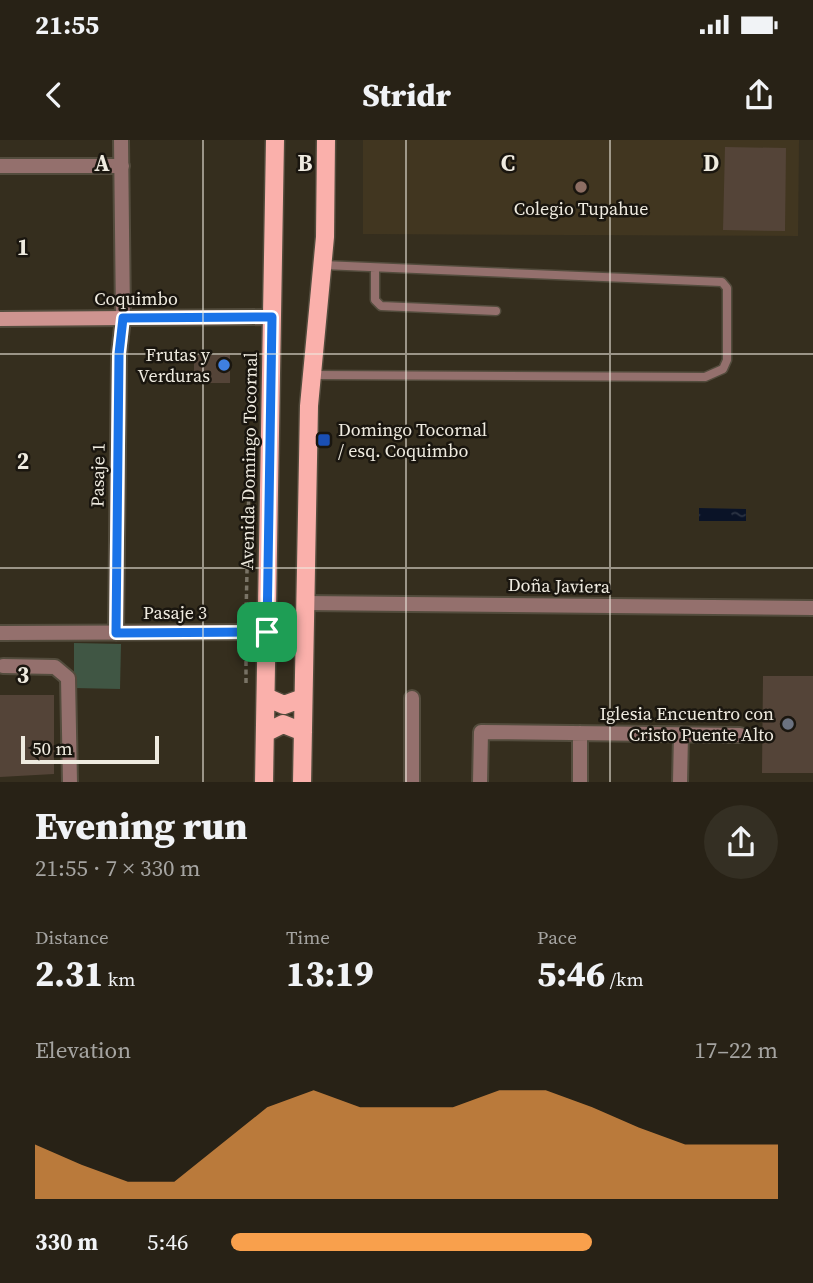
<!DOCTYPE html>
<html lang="en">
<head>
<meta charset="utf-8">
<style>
	body { margin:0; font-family:"Source Serif 4",serif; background:#342f23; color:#f1f3f6; height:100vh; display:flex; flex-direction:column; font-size:26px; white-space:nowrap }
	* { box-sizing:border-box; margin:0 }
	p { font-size:23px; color:#a5a4a1 }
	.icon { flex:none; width:38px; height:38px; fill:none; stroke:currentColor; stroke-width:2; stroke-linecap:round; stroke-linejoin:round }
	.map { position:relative; height:642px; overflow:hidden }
	.panel { display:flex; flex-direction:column; background:#282216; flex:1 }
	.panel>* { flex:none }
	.scale { position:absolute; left:21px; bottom:18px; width:138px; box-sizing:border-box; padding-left:7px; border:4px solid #efebe0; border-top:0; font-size:19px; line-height:24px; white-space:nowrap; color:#efebe0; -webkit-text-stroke:5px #1a160f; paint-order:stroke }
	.pin { position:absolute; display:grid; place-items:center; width:60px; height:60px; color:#fff; margin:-30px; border-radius:14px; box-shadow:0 4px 10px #0006 }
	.round { display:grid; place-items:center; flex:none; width:74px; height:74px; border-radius:37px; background:#342f23 }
	.overview { display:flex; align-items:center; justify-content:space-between; height:119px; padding:0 35px }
	h1 { font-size:38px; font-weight:800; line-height:52px }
	.figures { display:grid; grid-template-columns:repeat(3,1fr); gap:10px; height:119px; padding:7px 35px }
	.figures div { display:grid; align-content:center }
	.figures b { font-size:35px; font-weight:800 }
	.figures small { font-size:19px; font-weight:400 }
	.figures p { font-size:19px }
	.chart { height:196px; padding:14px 35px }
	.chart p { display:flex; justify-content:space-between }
	.chart svg { width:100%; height:126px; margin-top:7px; fill:#f9a04c; opacity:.7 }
	ul { padding:0 35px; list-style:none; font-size:23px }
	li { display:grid; grid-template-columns:112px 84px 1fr; align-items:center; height:52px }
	li i { height:18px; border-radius:9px; background:#f9a04c }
	.status { display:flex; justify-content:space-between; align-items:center; height:49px; padding:0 35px; background:#282216; direction:ltr }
	.status svg { height:19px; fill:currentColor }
	header { display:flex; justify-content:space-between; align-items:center; height:91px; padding:0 35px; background:#282216; font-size:32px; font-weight:800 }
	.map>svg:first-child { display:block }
	.built { fill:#413620 }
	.green { fill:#405644 }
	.water { fill:url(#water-ripples) }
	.building { fill:#544438 }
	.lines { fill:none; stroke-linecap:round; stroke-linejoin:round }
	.lane-casing { stroke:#534c3d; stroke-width:11 }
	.street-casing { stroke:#534c3d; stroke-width:18 }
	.secondary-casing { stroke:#534c3d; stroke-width:18 }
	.primary-casing { stroke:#534c3d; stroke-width:21 }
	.path { stroke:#7a7466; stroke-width:3.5; stroke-dasharray:5 3.5; stroke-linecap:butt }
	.lane { stroke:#94706d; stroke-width:8 }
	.street { stroke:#94706d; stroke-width:14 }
	.secondary { stroke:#ce9490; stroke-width:14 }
	.primary { stroke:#fab0ab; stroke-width:18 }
	.route-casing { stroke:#fff; stroke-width:14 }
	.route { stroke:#1a73e8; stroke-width:9 }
	.grid { fill:none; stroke:#efebe0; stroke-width:2; stroke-opacity:0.55 }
	.education-dot { fill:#8d6e63; stroke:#1a160f; stroke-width:2.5 }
	.shop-dot { fill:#3f7fe0; stroke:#1a160f; stroke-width:2.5 }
	.transit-dot { fill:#1a4fb4; stroke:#1a160f; stroke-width:2.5 }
	.worship-dot { fill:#6b7280; stroke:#1a160f; stroke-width:2.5 }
	.labels { text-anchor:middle; stroke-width:5; stroke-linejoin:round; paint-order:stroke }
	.poi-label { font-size:18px; fill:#efebe0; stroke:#1a160f; text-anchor:end }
	.street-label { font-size:18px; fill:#efebe0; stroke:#1a160f }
	.grid-label { font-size:23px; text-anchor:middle; font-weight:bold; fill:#efebe0; stroke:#1a160f; stroke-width:5; stroke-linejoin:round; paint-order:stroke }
</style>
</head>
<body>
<div class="status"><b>21:55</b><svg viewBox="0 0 49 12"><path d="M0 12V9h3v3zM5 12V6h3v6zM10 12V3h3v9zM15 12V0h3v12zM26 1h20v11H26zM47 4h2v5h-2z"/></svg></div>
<header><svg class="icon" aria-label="back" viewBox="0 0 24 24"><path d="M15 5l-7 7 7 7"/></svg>Stridr<svg class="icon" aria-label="share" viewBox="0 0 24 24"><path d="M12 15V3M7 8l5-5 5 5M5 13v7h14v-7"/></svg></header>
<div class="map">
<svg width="813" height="643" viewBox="0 0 813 643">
	<defs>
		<pattern id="water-ripples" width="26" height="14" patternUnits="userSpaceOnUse" patternTransform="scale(1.75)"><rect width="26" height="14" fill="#0a1327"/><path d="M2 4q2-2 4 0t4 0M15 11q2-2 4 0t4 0" fill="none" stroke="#2e3646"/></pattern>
	</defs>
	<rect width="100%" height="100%" fill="#352e1e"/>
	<path class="built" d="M 363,0 L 799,0 L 798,96 L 363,94 Z"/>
	<path class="green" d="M 74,503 L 121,504 L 120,549 L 74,548 Z"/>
	<path class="water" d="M 699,368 L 746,369 L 746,381 L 699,381 Z"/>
	<path class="building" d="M 725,7 L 786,8 L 785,91 L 723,90 Z
		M 194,215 L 230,215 L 230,243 L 194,243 Z
		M 763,536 L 813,536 L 813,633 L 762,633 Z
		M 0,555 L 54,555 L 54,634 L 0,637 Z"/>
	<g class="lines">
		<defs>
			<path id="lane" d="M 375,128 L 375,160 L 381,166 L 496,171
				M 312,235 L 705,237 L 723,229 L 727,220 L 727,148 L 722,142 L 323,125"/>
			<path id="street" d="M 0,26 L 122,26
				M 304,463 L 813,468
				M 0,493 L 267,492
				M 116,493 L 119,214 L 123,178 L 121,0
				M 3,526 L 55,527 L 68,538 L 70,643
				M 412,643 L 412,558
				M 480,643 L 481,592 L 740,595
				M 580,643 L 580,593
				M 680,643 L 681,594"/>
			<path id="secondary" d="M 0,179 L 272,177"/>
			<path id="primary" d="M 266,557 L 284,565 L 303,558
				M 265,593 L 283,584 L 303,592
				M 264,643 L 275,0
				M 302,643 L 309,266 L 325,97 L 326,0"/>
		</defs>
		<use href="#lane" class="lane-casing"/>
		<use href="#street" class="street-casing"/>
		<use href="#secondary" class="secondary-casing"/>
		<use href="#primary" class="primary-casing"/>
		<path class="path" d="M 246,476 L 249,341
			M 246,543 L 246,509"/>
		<use href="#lane" class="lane"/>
		<use href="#street" class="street"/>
		<use href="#secondary" class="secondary"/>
		<use href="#primary" class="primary"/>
	</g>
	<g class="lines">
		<defs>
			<path id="route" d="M 272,177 L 267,492 L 116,493 L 119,214 L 123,178 Z"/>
		</defs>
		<use href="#route" class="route-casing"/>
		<use href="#route" class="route"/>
	</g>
	<path class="grid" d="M 203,0 L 203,643M 406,0 L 406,643M 610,0 L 610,643M 0,214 L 813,214M 0,428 L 813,428"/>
	<circle class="education-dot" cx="581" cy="47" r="7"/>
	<circle class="shop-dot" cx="224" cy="225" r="7"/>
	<rect class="transit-dot" x="317" y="293" width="14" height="14" rx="3.5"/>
	<circle class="worship-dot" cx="788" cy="584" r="7"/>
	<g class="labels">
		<g class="poi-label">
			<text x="581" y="75" text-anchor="middle">Colegio Tupahue</text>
			<text x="210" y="221">Frutas y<tspan x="210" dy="21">Verduras</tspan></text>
			<text x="338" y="296" text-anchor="start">Domingo Tocornal<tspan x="338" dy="21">/ esq. Coquimbo</tspan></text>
			<text x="774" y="580">Iglesia Encuentro con<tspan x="774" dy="21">Cristo Puente Alto</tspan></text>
		</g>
		<g class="street-label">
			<text x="136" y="165">Coquimbo</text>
			<text transform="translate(249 321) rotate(-89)" y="6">Avenida Domingo Tocornal</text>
			<text transform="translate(98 335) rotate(-89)" y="6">Pasaje 1</text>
			<text transform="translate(559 446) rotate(1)" y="6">Doña Javiera</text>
			<text x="175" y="479">Pasaje 3</text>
		</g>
	</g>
	<g class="grid-label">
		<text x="102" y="31">A</text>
		<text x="305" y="31">B</text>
		<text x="508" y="31">C</text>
		<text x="711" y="31">D</text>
		<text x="23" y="115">1</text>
		<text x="23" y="329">2</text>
		<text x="23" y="543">3</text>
	</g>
</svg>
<div class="scale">50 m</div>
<div class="pin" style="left:267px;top:492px;background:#1e9e55"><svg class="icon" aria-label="arrive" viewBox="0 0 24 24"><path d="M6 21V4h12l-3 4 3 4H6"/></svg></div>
</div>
<section class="panel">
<div class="overview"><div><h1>Evening run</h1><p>21:55 · 7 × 330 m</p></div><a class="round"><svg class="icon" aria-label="share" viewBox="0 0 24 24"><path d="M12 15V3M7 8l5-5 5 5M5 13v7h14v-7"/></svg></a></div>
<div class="figures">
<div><p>Distance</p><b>2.31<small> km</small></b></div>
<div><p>Time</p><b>13:19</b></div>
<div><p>Pace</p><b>5:46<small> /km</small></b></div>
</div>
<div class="chart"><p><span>Elevation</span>17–22 m</p>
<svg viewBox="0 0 160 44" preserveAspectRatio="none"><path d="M0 44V25L10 32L20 38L30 38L40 25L50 12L60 6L70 12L80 12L90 12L100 6L110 6L120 12L130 19L140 25L150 25L160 25V44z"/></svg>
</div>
<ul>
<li><b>330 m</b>5:46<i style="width:66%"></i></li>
</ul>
</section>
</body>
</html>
